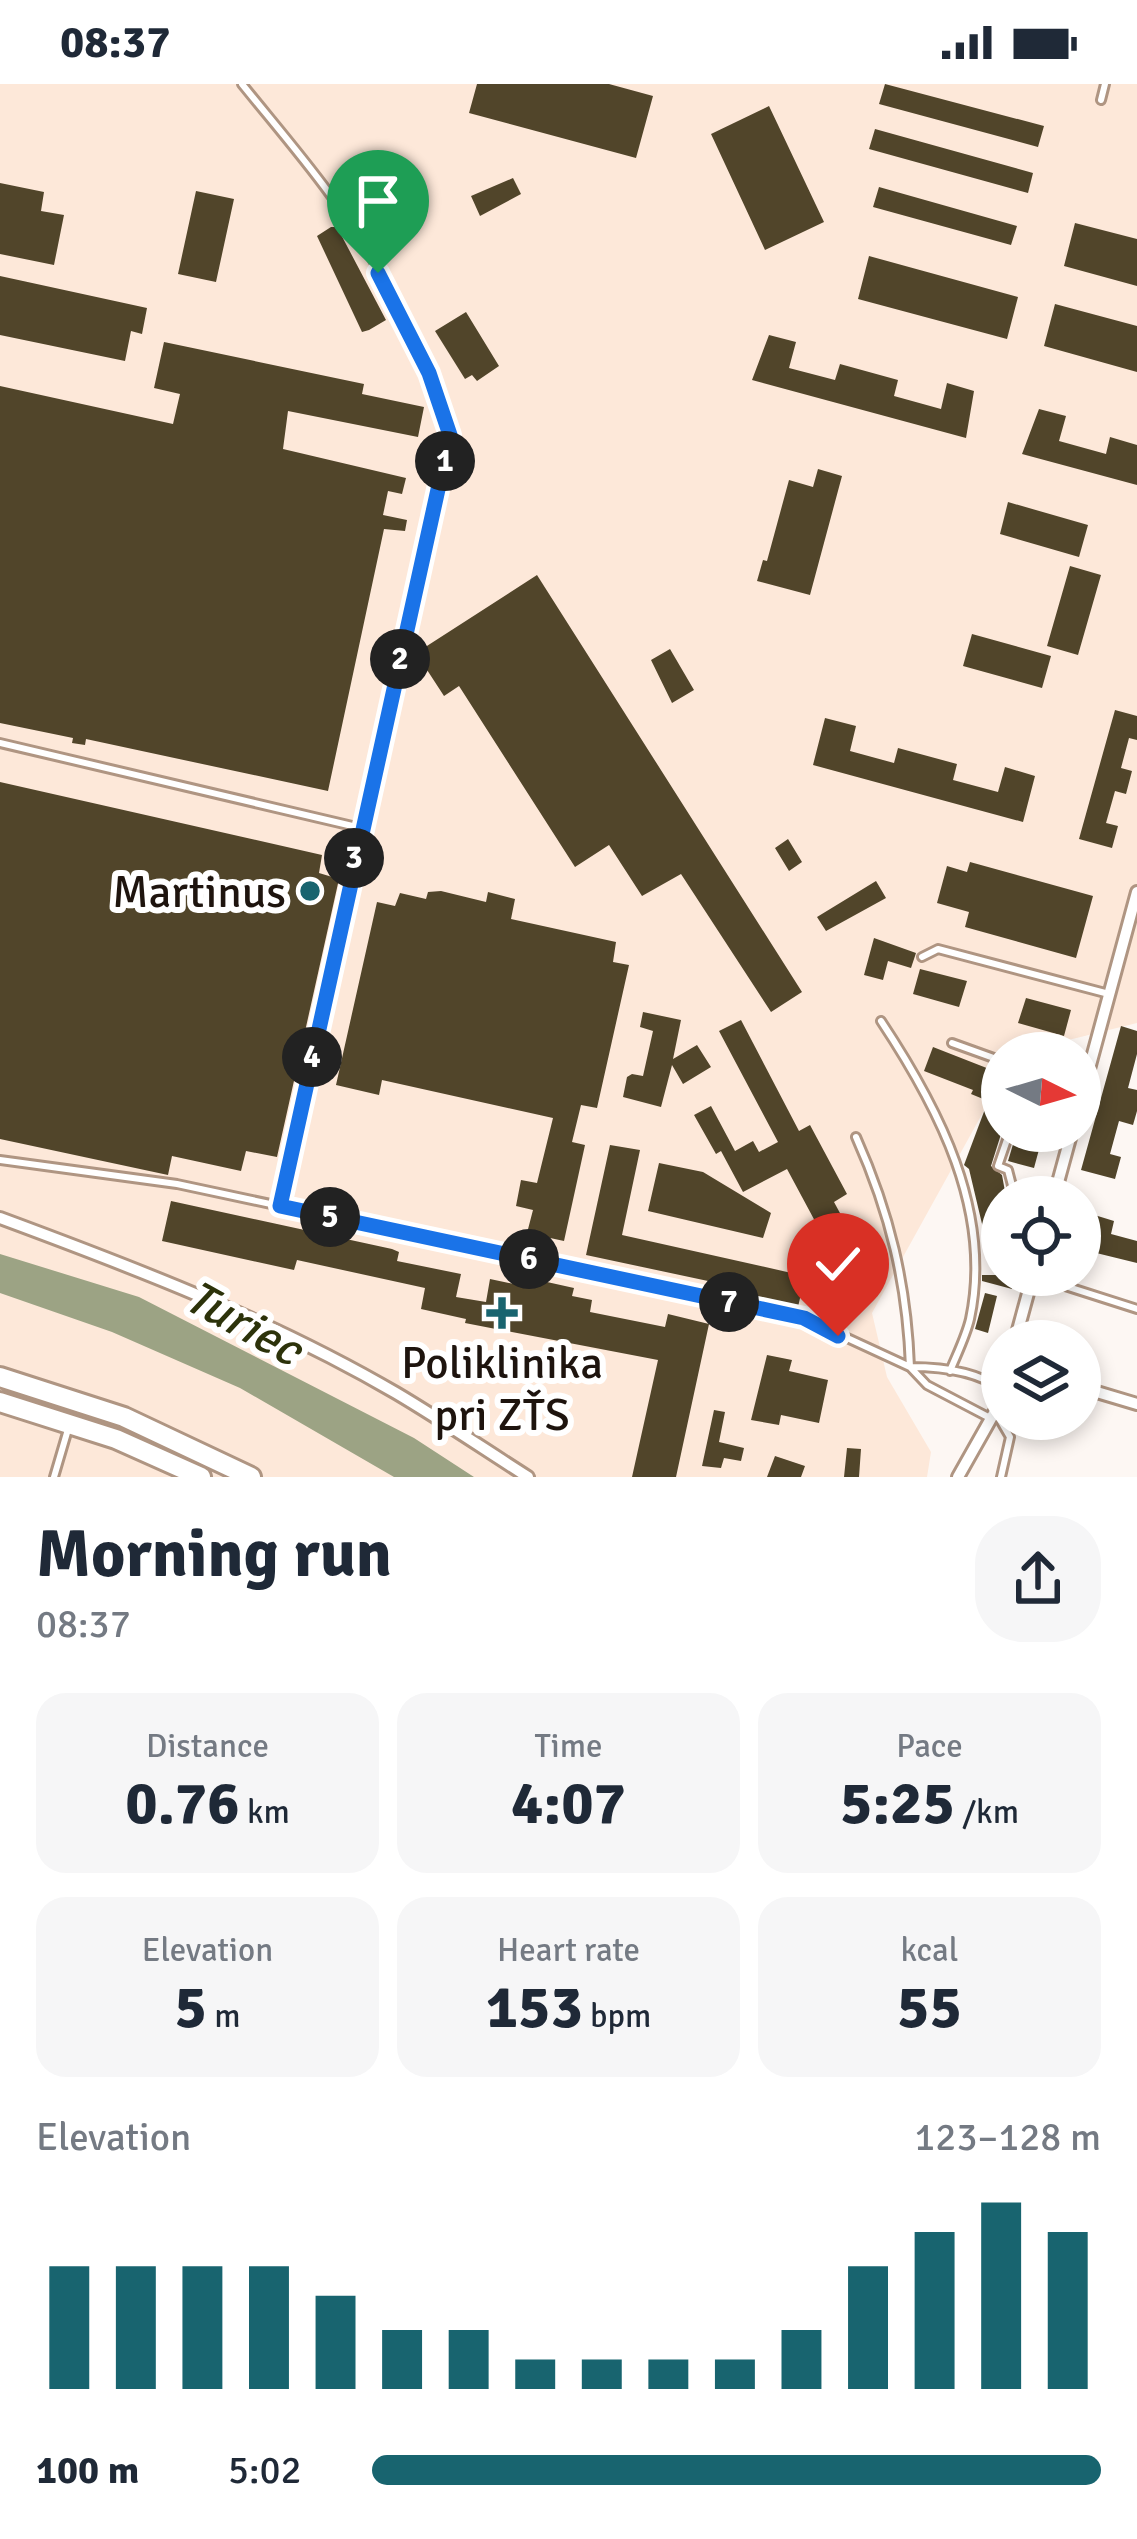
<!DOCTYPE html>
<html lang="en">
<head>
<meta charset="utf-8">
<style>
	body { margin:0; font-family:Signika,sans-serif; background:#f6f6f7; color:#1f2937; height:100vh; display:flex; flex-direction:column; font-size:45px; white-space:nowrap }
	* { box-sizing:border-box; margin:0 }
	p { font-size:39px; color:#747a83 }
	.icon { flex:none; width:66px; height:66px; fill:none; stroke:currentColor; stroke-width:2; stroke-linecap:round; stroke-linejoin:round }
	.map { position:relative; height:1393px; overflow:hidden }
	.details { display:flex; flex-direction:column; background:#fff; flex:1 }
	.details>* { flex:none }
	.needle { width:78px; rotate:95deg }
	.buttons { position:absolute; left:981px; top:948px; display:grid; gap:24px }
	.buttons a { display:grid; place-items:center; width:120px; height:120px; border-radius:50%; background:#fff; box-shadow:0 6px 18px #0003; font-size:60px }
	.pin { position:absolute; display:grid; place-items:center; width:102px; height:102px; color:#fff; margin:-123px -51px; border-radius:50% 50% 50% 0; rotate:-45deg; box-shadow:0 0 12px #0007 }
	.pin .icon { rotate:45deg }
	.km { position:absolute; width:60px; height:60px; margin:-30px; border-radius:50%; background:#222; color:#fff; font-size:33px; line-height:60px; text-align:center }
	.round { display:grid; place-items:center; flex:none; width:126px; height:126px; border-radius:48px; background:#f6f6f7 }
	.summary { display:flex; align-items:center; justify-content:space-between; height:204px; padding:0 36px }
	h1 { font-size:66px; font-weight:700; line-height:90px }
	.stats { display:grid; grid-template-columns:repeat(3,1fr); gap:18px; height:204px; padding:12px 36px }
	.stats div { display:grid; align-content:center; border-radius:30px; background:#f6f6f7; text-align:center }
	.stats b { font-size:60px; font-weight:700 }
	.stats small { font-size:33px; font-weight:400 }
	.stats p { font-size:33px }
	.chart { height:336px; padding:24px 36px }
	.chart p { display:flex; justify-content:space-between }
	.chart svg { width:100%; height:216px; margin-top:12px; stroke:#18646f; stroke-width:6 }
	ul { padding:0 36px; list-style:none; font-size:39px }
	li { display:grid; grid-template-columns:192px 144px 1fr; align-items:center; height:90px }
	li i { height:30px; border-radius:15px; background:#18646f }
	.status { display:flex; justify-content:space-between; align-items:center; height:84px; padding:0 60px; background:#fff; direction:ltr }
	.status svg { height:33px; fill:currentColor }
	.map>svg:first-child { display:block }
	.built { fill:#fde8d9 }
	.water { fill:#9ca384 }
	.building { fill:#51452a }
	.lines { fill:none; stroke-linecap:round; stroke-linejoin:round }
	.service-casing { stroke:#af9582; stroke-width:12 }
	.minor-casing { stroke:#af9582; stroke-width:16 }
	.primary-casing { stroke:#af9582; stroke-width:24 }
	.service { stroke:#fff; stroke-width:6 }
	.minor { stroke:#fff; stroke-width:10 }
	.primary { stroke:#fff; stroke-width:18 }
	.route-casing { stroke:#fff; stroke-width:24 }
	.route { stroke:#1a73e8; stroke-width:15 }
	.poi-dot { fill:#18646f; stroke:#fff; stroke-width:4.5 }
	.labels { text-anchor:middle; stroke-width:12; stroke-linejoin:round; paint-order:stroke }
	.poi-label { font-size:45px; fill:#1e140e; stroke:#fff; text-anchor:end }
	.water-label { font-size:48px; font-style:italic; fill:#2c320a; stroke:#fff }
</style>
</head>
<body>
<div class="status"><b>08:37</b><svg viewBox="0 0 49 12"><path d="M0 12V9h3v3zM5 12V6h3v6zM10 12V3h3v9zM15 12V0h3v12zM26 1h20v11H26zM47 4h2v5h-2z"/></svg></div>
<div class="map">
<svg width="1137" height="1393" viewBox="0 0 1137 1393">
	<rect width="100%" height="100%" fill="#fdf7f3"/>
	<path class="built" d="M 0,0 L 1137,0 L 1137,939 L 1016,969 L 1002,969 L 1002,994 L 872,1229 L 887,1293 L 931,1368 L 927,1393 L 0,1393 Z"/>
	<path class="water" d="M 0,1170 L 139,1213 L 414,1354 L 474,1393 L 394,1393 L 240,1304 L 112,1248 L 0,1209 Z"/>
	<path class="building" d="M 477,0 L 609,0 L 653,12 L 636,74 L 469,29 Z
		M 885,0 L 1044,42 L 1038,63 L 879,20 Z
		M 769,22 L 824,138 L 765,166 L 711,50 Z
		M 875,45 L 1033,89 L 1028,109 L 869,65 Z
		M 513,94 L 521,110 L 480,132 L 471,112 Z
		M 0,99 L 44,108 L 41,127 L 64,131 L 54,181 L 0,170 Z
		M 879,103 L 1017,142 L 1011,161 L 873,123 Z
		M 196,107 L 234,115 L 216,198 L 178,190 Z
		M 1075,139 L 1137,155 L 1137,202 L 1064,182 Z
		M 331,143 L 337,143 L 386,236 L 369,246 L 362,248 L 317,152 Z
		M 869,172 L 1018,213 L 1007,255 L 858,215 Z
		M 0,192 L 147,224 L 142,250 L 131,247 L 125,277 L 0,251 Z
		M 1055,220 L 1137,242 L 1137,288 L 1044,262 Z
		M 466,228 L 499,282 L 477,297 L 472,291 L 465,295 L 435,247 Z
		M 769,251 L 796,258 L 789,284 L 835,296 L 840,280 L 898,296 L 894,312 L 941,325 L 947,299 L 974,307 L 966,354 L 752,296 Z
		M 164,258 L 364,300 L 362,310 L 424,323 L 418,353 L 288,327 L 283,365 L 406,394 L 402,410 L 388,407 L 383,431 L 407,436 L 405,447 L 384,445 L 328,707 L 86,655 L 85,661 L 72,659 L 73,654 L 0,639 L 0,302 L 173,340 L 180,310 L 154,304 Z
		M 1039,325 L 1066,332 L 1059,357 L 1106,370 L 1110,353 L 1137,361 L 1137,401 L 1022,370 Z
		M 818,385 L 842,392 L 810,511 L 757,497 L 763,476 L 767,477 L 789,396 L 813,403 Z
		M 1008,418 L 1088,441 L 1079,473 L 1000,450 Z
		M 1070,482 L 1101,491 L 1078,571 L 1047,562 Z
		M 537,491 L 802,908 L 771,928 L 681,790 L 642,812 L 609,761 L 575,783 L 459,602 L 444,612 L 416,569 Z
		M 972,550 L 1051,572 L 1042,604 L 963,582 Z
		M 670,565 L 694,606 L 672,619 L 651,576 Z
		M 1115,626 L 1137,632 L 1137,656 L 1129,654 L 1121,684 L 1132,687 L 1126,710 L 1115,707 L 1106,739 L 1118,742 L 1112,764 L 1079,755 Z
		M 825,634 L 856,642 L 850,667 L 894,679 L 898,664 L 957,680 L 953,696 L 998,708 L 1005,683 L 1035,692 L 1023,738 L 813,681 Z
		M 0,698 L 322,771 L 319,789 L 339,795 L 277,1073 L 246,1067 L 241,1087 L 172,1072 L 168,1091 L 0,1055 Z
		M 788,755 L 802,778 L 789,787 L 775,764 Z
		M 970,778 L 1093,812 L 1076,874 L 965,843 L 969,828 L 937,819 L 947,782 L 967,788 Z
		M 876,797 L 886,814 L 826,847 L 817,833 Z
		M 441,807 L 486,818 L 488,808 L 515,815 L 511,835 L 616,858 L 613,878 L 629,881 L 597,1024 L 581,1021 L 572,1058 L 585,1061 L 564,1157 L 527,1149 L 533,1126 L 516,1122 L 521,1096 L 537,1099 L 553,1034 L 382,996 L 379,1011 L 336,1001 L 377,818 L 395,822 L 400,809 L 426,815 L 428,808 Z
		M 874,854 L 916,869 L 911,884 L 888,877 L 883,896 L 864,891 Z
		M 920,885 L 967,897 L 959,923 L 913,910 Z
		M 1026,914 L 1071,926 L 1064,952 L 1018,939 Z
		M 643,928 L 681,936 L 673,975 L 697,961 L 711,983 L 683,1000 L 672,981 L 661,1023 L 623,1013 L 627,993 L 632,990 L 643,992 L 653,947 L 640,943 Z
		M 741,936 L 799,1047 L 810,1041 L 847,1110 L 834,1118 L 868,1181 L 845,1193 L 787,1085 L 743,1108 L 721,1067 L 716,1070 L 694,1031 L 711,1022 L 735,1067 L 753,1057 L 759,1068 L 778,1058 L 719,947 Z
		M 1121,942 L 1137,947 L 1137,970 L 1128,1004 L 1137,1006 L 1137,1027 L 1133,1041 L 1119,1037 L 1110,1070 L 1121,1073 L 1115,1095 L 1081,1086 Z
		M 933,963 L 1002,990 L 1002,1047 L 991,1082 L 1002,1091 L 1006,1113 L 1002,1113 L 1002,1157 L 987,1161 L 969,1085 L 964,1081 L 988,1017 L 971,1010 L 973,1006 L 924,987 Z
		M 1017,1047 L 1044,1047 L 1034,1084 L 1008,1077 Z
		M 610,1061 L 640,1066 L 622,1151 L 805,1192 L 798,1223 L 707,1203 L 708,1197 L 586,1171 Z
		M 659,1079 L 703,1088 L 771,1129 L 763,1154 L 648,1127 Z
		M 171,1117 L 392,1165 L 399,1168 L 397,1177 L 461,1190 L 456,1213 L 486,1218 L 490,1195 L 514,1200 L 520,1192 L 574,1204 L 572,1212 L 592,1216 L 590,1228 L 665,1243 L 668,1230 L 709,1240 L 676,1393 L 632,1393 L 658,1276 L 465,1239 L 466,1235 L 421,1225 L 425,1204 L 297,1176 L 294,1186 L 162,1157 Z
		M 1088,1129 L 1114,1137 L 1111,1150 L 1137,1157 L 1137,1179 L 1080,1165 Z
		M 982,1191 L 1016,1191 L 1012,1205 L 982,1197 Z
		M 985,1209 L 997,1212 L 988,1249 L 975,1245 Z
		M 767,1271 L 792,1276 L 789,1287 L 828,1296 L 819,1339 L 781,1331 L 779,1341 L 751,1336 Z
		M 714,1326 L 725,1328 L 719,1358 L 744,1364 L 741,1377 L 724,1374 L 721,1384 L 702,1382 Z
		M 847,1364 L 861,1365 L 859,1393 L 844,1393 Z
		M 775,1372 L 805,1382 L 801,1393 L 767,1393 Z"/>
	<g class="lines">
		<defs>
			<path id="service" d="M 242,0 C 271,36 302,72 329,109 C 382,180 422,267 450,351 L 361,744
				M 1101,16 L 1105,0
				M 0,659 L 361,744 L 280,1122
				M 922,873 L 938,865 L 1109,910
				M 881,937 C 938,1023 993,1127 970,1235 C 966,1252 957,1270 950,1287
				M 952,959 L 1002,977
				M 1010,1047 L 998,1082 L 1008,1086 L 1015,1113
				M 856,1053 C 890,1129 907,1200 910,1283 C 940,1283 978,1287 1002,1306
				M 0,1076 L 177,1100 L 804,1234 L 910,1283 L 927,1301 L 990,1334
				M 1031,1202 L 1062,1201 L 1137,1225
				M 996,1329 L 1010,1353 L 1001,1393
				M 54,1393 L 69,1342"/>
			<path id="minor" d="M 1080,1018 L 1137,808
				M 1054,1113 L 1072,1047
				M 0,1134 C 135,1184 271,1236 396,1309 C 440,1335 484,1365 528,1393
				M 1015,1257 L 1033,1191
				M 1080,1303 L 1137,1320
				M 958,1393 L 1002,1315"/>
			<path id="primary" d="M 0,1293 L 124,1333 L 251,1393
				M 0,1318 L 116,1355 L 201,1393"/>
		</defs>
		<use href="#service" class="service-casing"/>
		<use href="#minor" class="minor-casing"/>
		<use href="#primary" class="primary-casing"/>
		<use href="#service" class="service"/>
		<use href="#minor" class="minor"/>
		<use href="#primary" class="primary"/>
	</g>
	<g class="lines">
		<defs>
			<path id="route" d="M 378,189 L 429,289 L 450,351 L 280,1122 L 804,1234 L 838,1252"/>
		</defs>
		<use href="#route" class="route-casing"/>
		<use href="#route" class="route"/>
	</g>
	<g class="poi-dot">
		<circle cx="310" cy="807" r="12"/>
		<path d="M496 1211h12v12h12v12h-12v12h-12v-12h-12v-12h12z"/>
	</g>
	<g class="labels">
		<g class="poi-label">
			<text x="286" y="823">Martinus</text>
			<text x="502" y="1294" text-anchor="middle">Poliklinika<tspan x="502" dy="52">pri ZŤS</tspan></text>
		</g>
		<g class="water-label">
			<text transform="translate(244 1238) rotate(29)" y="17">Turiec</text>
		</g>
	</g>
</svg>
<div class="buttons">
<a><svg class="needle" viewBox="-14 -14 28 28"><path d="M0-13l5 13h-10z" fill="#e53935"/><path d="M0 13l5-13h-10z" fill="#747a83"/></svg></a>
<a><svg class="icon" aria-label="locate" viewBox="0 0 24 24"><circle cx="12" cy="12" r="6"/><path d="M12 2v4M12 18v4M2 12h4M18 12h4"/></svg></a>
<a><svg class="icon" aria-label="layers" viewBox="0 0 24 24"><path d="M12 4l9 5-9 5-9-5zM3 14l9 5 9-5"/></svg></a>
</div>
<div class="pin" style="left:378px;top:189px;background:#1e9e55"><svg class="icon" aria-label="arrive" viewBox="0 0 24 24"><path d="M6 21V4h12l-3 4 3 4H6"/></svg></div>
<div class="pin" style="left:838px;top:1252px;background:#d93025"><svg class="icon" aria-label="check" viewBox="0 0 24 24"><path d="M5 12l5 5 9-10"/></svg></div>
<b class="km" style="left:445px;top:377px">1</b>
<b class="km" style="left:400px;top:575px">2</b>
<b class="km" style="left:354px;top:774px">3</b>
<b class="km" style="left:312px;top:973px">4</b>
<b class="km" style="left:330px;top:1133px">5</b>
<b class="km" style="left:529px;top:1175px">6</b>
<b class="km" style="left:729px;top:1218px">7</b>
</div>
<section class="details">
<div class="summary"><div><h1>Morning run</h1><p>08:37</p></div><a class="round"><svg class="icon" aria-label="share" viewBox="0 0 24 24"><path d="M12 15V3M7 8l5-5 5 5M5 13v7h14v-7"/></svg></a></div>
<div class="stats">
<div><p>Distance</p><b>0.76<small> km</small></b></div>
<div><p>Time</p><b>4:07</b></div>
<div><p>Pace</p><b>5:25<small> /km</small></b></div>
</div>
<div class="stats">
<div><p>Elevation</p><b>5<small> m</small></b></div>
<div><p>Heart rate</p><b>153<small> bpm</small></b></div>
<div><p>kcal</p><b>55</b></div>
</div>
<div class="chart"><p><span>Elevation</span>123–128 m</p>
<svg viewBox="0 0 160 44" preserveAspectRatio="none"><path d="M5 44V19M15 44V19M25 44V19M35 44V19M45 44V25M55 44V32M65 44V32M75 44V38M85 44V38M95 44V38M105 44V38M115 44V32M125 44V19M135 44V12M145 44V6M155 44V12"/></svg>
</div>
<ul>
<li><b>100 m</b>5:02<i style="width:100%"></i></li>
</ul>
</section>
</body>
</html>
